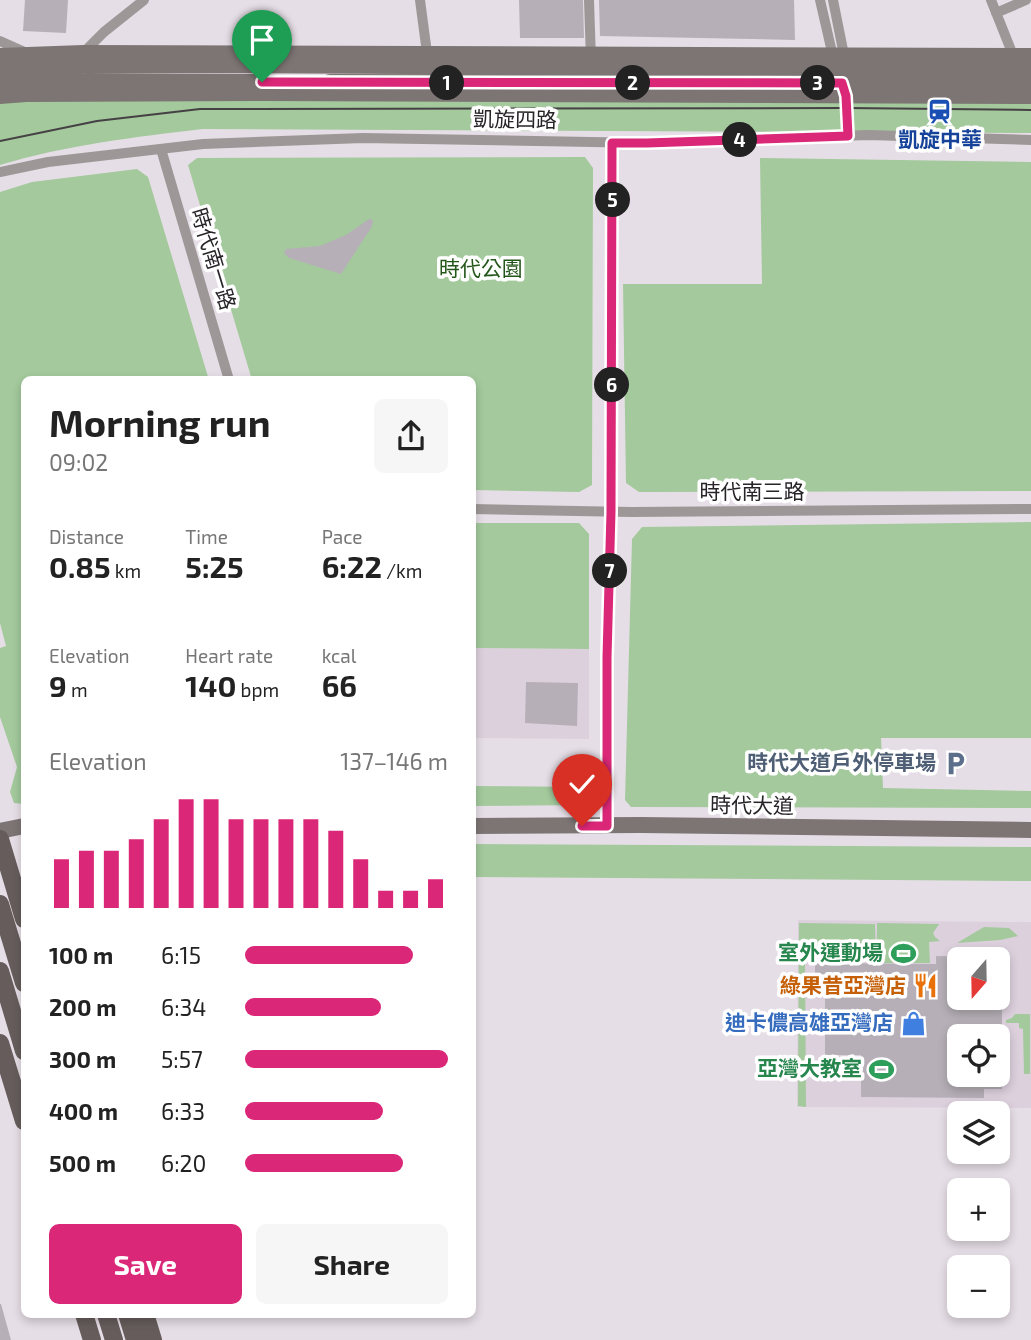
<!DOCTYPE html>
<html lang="en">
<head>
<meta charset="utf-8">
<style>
	body { margin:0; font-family:"Exo 2","Noto Sans TC",sans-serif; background:#f6f6f6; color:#222; height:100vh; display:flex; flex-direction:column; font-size:26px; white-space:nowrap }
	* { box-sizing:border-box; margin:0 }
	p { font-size:23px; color:#767676 }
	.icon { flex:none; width:38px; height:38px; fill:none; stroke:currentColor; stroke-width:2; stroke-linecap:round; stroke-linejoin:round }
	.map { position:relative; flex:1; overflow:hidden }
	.drawer { position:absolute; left:21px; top:376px; width:455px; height:942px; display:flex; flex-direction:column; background:#fff; border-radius:10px; box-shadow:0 4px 10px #0003 }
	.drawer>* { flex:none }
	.needle { width:46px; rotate:200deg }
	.fabs { position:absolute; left:947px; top:947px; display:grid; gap:14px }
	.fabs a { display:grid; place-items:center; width:63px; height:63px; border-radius:10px; background:#fff; box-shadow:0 4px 10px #0003; font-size:35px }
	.pin { position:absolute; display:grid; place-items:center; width:60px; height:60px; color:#fff; margin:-72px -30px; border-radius:50% 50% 50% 0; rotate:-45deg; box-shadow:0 0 7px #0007 }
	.pin .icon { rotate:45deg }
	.km { position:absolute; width:35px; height:35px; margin:-18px; border-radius:50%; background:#222; color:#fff; font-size:19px; line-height:35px; text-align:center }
	.round { display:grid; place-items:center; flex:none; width:74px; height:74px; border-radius:10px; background:#f6f6f6 }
	.overview { display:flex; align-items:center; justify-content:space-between; height:119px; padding:0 28px }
	h1 { font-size:38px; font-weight:700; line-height:52px }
	.stats { display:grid; grid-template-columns:repeat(3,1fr); gap:10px; height:119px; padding:7px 28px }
	.stats div { display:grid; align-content:center }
	.stats b { font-size:30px; font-weight:700 }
	.stats small { font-size:19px; font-weight:400 }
	.stats p { font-size:19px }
	.chart { height:196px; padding:14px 28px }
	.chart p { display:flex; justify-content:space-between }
	.chart svg { width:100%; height:126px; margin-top:7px; stroke:#db2777; stroke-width:6 }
	.button { display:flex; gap:14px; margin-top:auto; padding:14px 28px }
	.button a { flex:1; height:80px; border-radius:10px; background:#db2777; color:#fff; font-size:28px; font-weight:700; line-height:80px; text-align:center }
	.button a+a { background:#f6f6f6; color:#222 }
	ul { padding:0 28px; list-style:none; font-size:23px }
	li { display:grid; grid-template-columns:112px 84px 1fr; align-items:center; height:52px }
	li i { height:18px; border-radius:9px; background:#db2777 }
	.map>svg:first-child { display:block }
	.built { fill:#dcd0dd; fill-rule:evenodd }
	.green { fill:#a3c99c }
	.building { fill:#b6afb7; fill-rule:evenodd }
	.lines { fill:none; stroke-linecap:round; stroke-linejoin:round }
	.street { stroke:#9d9897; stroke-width:10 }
	.secondary { stroke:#7d7574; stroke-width:16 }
	.primary { stroke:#665c5c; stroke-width:18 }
	.tram { stroke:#454145; stroke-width:2 }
	.route-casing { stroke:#fff; stroke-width:14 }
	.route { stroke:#db2777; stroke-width:9 }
	.labels { text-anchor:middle; stroke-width:7; stroke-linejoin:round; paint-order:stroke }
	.street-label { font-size:21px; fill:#272427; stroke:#fff }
	.transit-label { font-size:21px; font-weight:bold; fill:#164399; stroke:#fff }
	.park-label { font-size:21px; fill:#235619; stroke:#fff }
	.service-label { font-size:21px; font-weight:bold; fill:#4e5e75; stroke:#fff; text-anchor:end }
	.leisure-label { font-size:21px; font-weight:bold; fill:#27864d; stroke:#fff; text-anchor:end }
	.food-label { font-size:21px; font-weight:bold; fill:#c56008; stroke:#fff; text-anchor:end }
	.shop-label { font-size:21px; font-weight:bold; fill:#366cbe; stroke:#fff; text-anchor:end }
</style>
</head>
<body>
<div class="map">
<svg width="1031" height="1340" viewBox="0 0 1031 1340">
	<rect width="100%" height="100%" fill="#e6dee6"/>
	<path class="built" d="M 473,648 L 589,649 L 589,739 L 473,738 Z
		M 798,920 L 1031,922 L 1031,1108 L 797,1107 ZM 959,959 L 998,959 L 998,998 L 959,998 ZM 959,1036 L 998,1036 L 998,1074 L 959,1074 Z"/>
	<path class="green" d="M 1031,100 L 1031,133 L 203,129 C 135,137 66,145 0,165 L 0,101 Z
		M 585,157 L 593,168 L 592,485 L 579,492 L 473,490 L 472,380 L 252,380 L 188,165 L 197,158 Z
		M 760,158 L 1031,162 L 1031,491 L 639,492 L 626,483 L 623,284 L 762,284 Z
		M 137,169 L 148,177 L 209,380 L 24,380 L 24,804 L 14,803 L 10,792 L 17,767 L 0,717 L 0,648 L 6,646 L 0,623 L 0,192 L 32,182 Z
		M 1031,522 L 1031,738 L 881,738 L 883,788 L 1031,791 L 1031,808 L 631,807 L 625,800 L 632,539 L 642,527 Z
		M 473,523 L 579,523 L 589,534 L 589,649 L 473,648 Z
		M 473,786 L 589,787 L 587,799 L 580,805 L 473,806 Z
		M 472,844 L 1031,847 L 1031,881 L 473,877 Z
		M 799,923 L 875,924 L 876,959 L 805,959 L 806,1107 L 798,1106 Z
		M 877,923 L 939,924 L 933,933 L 935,937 L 940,941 L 929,942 L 930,963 L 877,963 Z
		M 984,927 L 1009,928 L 1018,936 L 1000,940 L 957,943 Z
		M 1015,1014 L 1030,1014 L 1030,1074 L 1024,1074 L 1023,1029 L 1019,1028 L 1019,1023 L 1006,1023 L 1006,1020 L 1012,1018 Z"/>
	<path class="building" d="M 25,0 L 68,0 L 66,33 L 23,31 Z
		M 519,0 L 583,0 L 584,38 L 520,38 Z
		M 599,0 L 794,0 L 795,40 L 600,36 Z
		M 369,219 L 372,219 L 373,222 L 371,228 L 341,274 L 289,258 L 284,253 L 286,249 L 320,246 L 346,235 Z
		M 526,682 L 578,683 L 577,726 L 525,723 Z
		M 936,956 L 979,957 L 979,959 L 959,959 L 959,998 L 998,998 L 998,957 L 1002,957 L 1002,1089 L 984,1089 L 984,1098 L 861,1097 L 861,1055 L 825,1055 L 825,983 L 815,983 L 815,963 L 936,964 ZM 959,1036 L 998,1036 L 998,1074 L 959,1074 Z
		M 0,1304 L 1,1304 L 11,1340 L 0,1340 Z"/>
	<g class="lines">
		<path class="street" d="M 420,0 L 427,53
			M 589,0 L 591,60
			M 820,0 L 834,61
			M 833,0 L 845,60
			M 991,0 L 1013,55
			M 996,13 L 1026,0
			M 0,41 L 27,53
			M 83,53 L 104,32 L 144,0
			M 846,90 L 848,136
			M 161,149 L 229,380
			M 0,172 L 48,162 L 203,144 L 363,138 L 647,143 L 868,135 L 1031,140
			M 472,509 L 631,512 L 1031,509
			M 607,826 L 607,657 L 612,512 L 612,143"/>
		<path class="secondary" d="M 0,56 L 83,53 L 1031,56
			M 0,69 L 84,65 L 180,65 L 1031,69
			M 330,82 L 1031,83
			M 0,84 L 87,81 L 259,82
			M 0,96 L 26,94 L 262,93 L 1031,96
			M 472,826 L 641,825 L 1031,830
			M 0,831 L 24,826"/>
		<path class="primary" d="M 0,839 L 24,919
			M 0,904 L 24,983
			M 0,971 L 24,1051
			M 0,1043 L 24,1121
			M 84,1314 L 92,1340
			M 106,1314 L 114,1340
			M 127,1314 L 135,1340
			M 145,1314 L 153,1340"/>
		<path class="tram" d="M 0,141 L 97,121 L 200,109 L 846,108 L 1031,110"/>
	</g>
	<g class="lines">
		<defs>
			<path id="route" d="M 262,82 L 842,83 L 846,96 L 848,136 L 647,143 L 612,143 L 611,512 L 607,657 L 607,826 L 582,826"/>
		</defs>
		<use href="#route" class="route-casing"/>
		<use href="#route" class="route"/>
	</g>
	<defs>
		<symbol id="station-bare" viewBox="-9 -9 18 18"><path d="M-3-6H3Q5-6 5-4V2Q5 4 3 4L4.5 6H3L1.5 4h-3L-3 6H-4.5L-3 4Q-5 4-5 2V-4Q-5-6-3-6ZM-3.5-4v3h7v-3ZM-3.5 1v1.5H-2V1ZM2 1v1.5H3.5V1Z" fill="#1a4fb4" stroke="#fff" stroke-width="2.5" paint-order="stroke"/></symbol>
		<symbol id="parking-bare" viewBox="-9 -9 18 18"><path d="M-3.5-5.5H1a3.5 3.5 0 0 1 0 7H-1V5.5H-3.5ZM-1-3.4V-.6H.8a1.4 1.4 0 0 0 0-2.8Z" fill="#5c6f8a" stroke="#fff" stroke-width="2.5" paint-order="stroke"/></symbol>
		<symbol id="stadium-bare" viewBox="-9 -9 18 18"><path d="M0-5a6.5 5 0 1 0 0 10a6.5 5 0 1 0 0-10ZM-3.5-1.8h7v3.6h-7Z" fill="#2e9e5b" stroke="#fff" stroke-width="2.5" paint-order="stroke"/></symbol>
		<symbol id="restaurant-bare" viewBox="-9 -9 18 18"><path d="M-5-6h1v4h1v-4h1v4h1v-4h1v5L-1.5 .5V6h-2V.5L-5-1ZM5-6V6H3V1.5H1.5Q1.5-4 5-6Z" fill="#e8710a" stroke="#fff" stroke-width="2.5" paint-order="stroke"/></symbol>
		<symbol id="shop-bare" viewBox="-9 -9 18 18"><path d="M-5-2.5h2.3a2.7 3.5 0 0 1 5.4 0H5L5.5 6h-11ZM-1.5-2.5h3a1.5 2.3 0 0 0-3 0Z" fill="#3f7fe0" stroke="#fff" stroke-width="2.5" paint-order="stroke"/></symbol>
	</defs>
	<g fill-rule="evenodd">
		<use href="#station-bare" x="922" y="94" width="35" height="35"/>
		<use href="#parking-bare" x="938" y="746" width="35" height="35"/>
		<use href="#stadium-bare" x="886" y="936" width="35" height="35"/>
		<use href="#restaurant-bare" x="908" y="968" width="35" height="35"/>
		<use href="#shop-bare" x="896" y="1006" width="35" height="35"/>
		<use href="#stadium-bare" x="864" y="1052" width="35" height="35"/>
	</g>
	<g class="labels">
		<g class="street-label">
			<text transform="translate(515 120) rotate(1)" y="7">凱旋四路</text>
			<text transform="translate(213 259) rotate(73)" y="7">時代南一路</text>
			<text x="752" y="499">時代南三路</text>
			<text transform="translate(752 806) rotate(1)" y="7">時代大道</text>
		</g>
		<g class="transit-label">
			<text x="940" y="147">凱旋中華</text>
		</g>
		<g class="park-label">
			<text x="481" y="276">時代公園</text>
		</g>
		<g class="service-label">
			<text x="936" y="770">時代大道戶外停車場</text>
		</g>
		<g class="leisure-label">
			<text x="883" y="960">室外運動場</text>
			<text x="862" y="1076">亞灣大教室</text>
		</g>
		<g class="food-label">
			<text x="906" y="993">綠果昔亞灣店</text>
		</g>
		<g class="shop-label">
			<text x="893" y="1030">迪卡儂高雄亞灣店</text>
		</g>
	</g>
</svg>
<div class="fabs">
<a><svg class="needle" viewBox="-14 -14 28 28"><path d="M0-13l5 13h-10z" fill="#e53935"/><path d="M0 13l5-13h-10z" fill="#767676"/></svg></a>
<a><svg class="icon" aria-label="locate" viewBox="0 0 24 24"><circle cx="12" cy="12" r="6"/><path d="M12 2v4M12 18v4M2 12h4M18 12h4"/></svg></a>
<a><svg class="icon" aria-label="layers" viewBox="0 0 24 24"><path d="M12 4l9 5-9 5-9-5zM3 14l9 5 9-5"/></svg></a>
<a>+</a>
<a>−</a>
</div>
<div class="pin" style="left:262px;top:82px;background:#1e9e55"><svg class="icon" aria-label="arrive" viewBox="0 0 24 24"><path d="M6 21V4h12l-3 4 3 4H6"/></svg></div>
<div class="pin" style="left:582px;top:826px;background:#d93025"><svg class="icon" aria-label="check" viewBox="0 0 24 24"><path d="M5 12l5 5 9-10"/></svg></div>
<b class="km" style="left:447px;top:83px">1</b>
<b class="km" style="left:633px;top:83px">2</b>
<b class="km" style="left:818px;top:83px">3</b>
<b class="km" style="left:740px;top:140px">4</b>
<b class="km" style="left:613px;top:200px">5</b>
<b class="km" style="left:612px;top:385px">6</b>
<b class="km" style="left:610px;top:571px">7</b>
<section class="drawer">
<div class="overview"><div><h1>Morning run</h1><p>09:02</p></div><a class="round"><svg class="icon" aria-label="share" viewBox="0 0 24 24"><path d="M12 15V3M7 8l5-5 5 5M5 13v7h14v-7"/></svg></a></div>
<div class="stats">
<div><p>Distance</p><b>0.85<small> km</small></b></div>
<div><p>Time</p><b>5:25</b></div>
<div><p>Pace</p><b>6:22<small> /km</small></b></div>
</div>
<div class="stats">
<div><p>Elevation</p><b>9<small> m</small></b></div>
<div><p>Heart rate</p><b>140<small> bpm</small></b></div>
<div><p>kcal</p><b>66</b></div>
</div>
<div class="chart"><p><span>Elevation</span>137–146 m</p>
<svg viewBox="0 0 160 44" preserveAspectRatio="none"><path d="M5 44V27M15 44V24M25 44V24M35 44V20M45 44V13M55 44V6M65 44V6M75 44V13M85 44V13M95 44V13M105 44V13M115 44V17M125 44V27M135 44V38M145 44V38M155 44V34"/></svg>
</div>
<ul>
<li><b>100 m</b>6:15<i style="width:83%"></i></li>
<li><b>200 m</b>6:34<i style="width:67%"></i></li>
<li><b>300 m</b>5:57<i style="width:100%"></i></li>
<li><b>400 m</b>6:33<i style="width:68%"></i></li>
<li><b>500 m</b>6:20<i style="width:78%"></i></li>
</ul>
<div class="button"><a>Save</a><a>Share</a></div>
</section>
</div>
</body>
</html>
